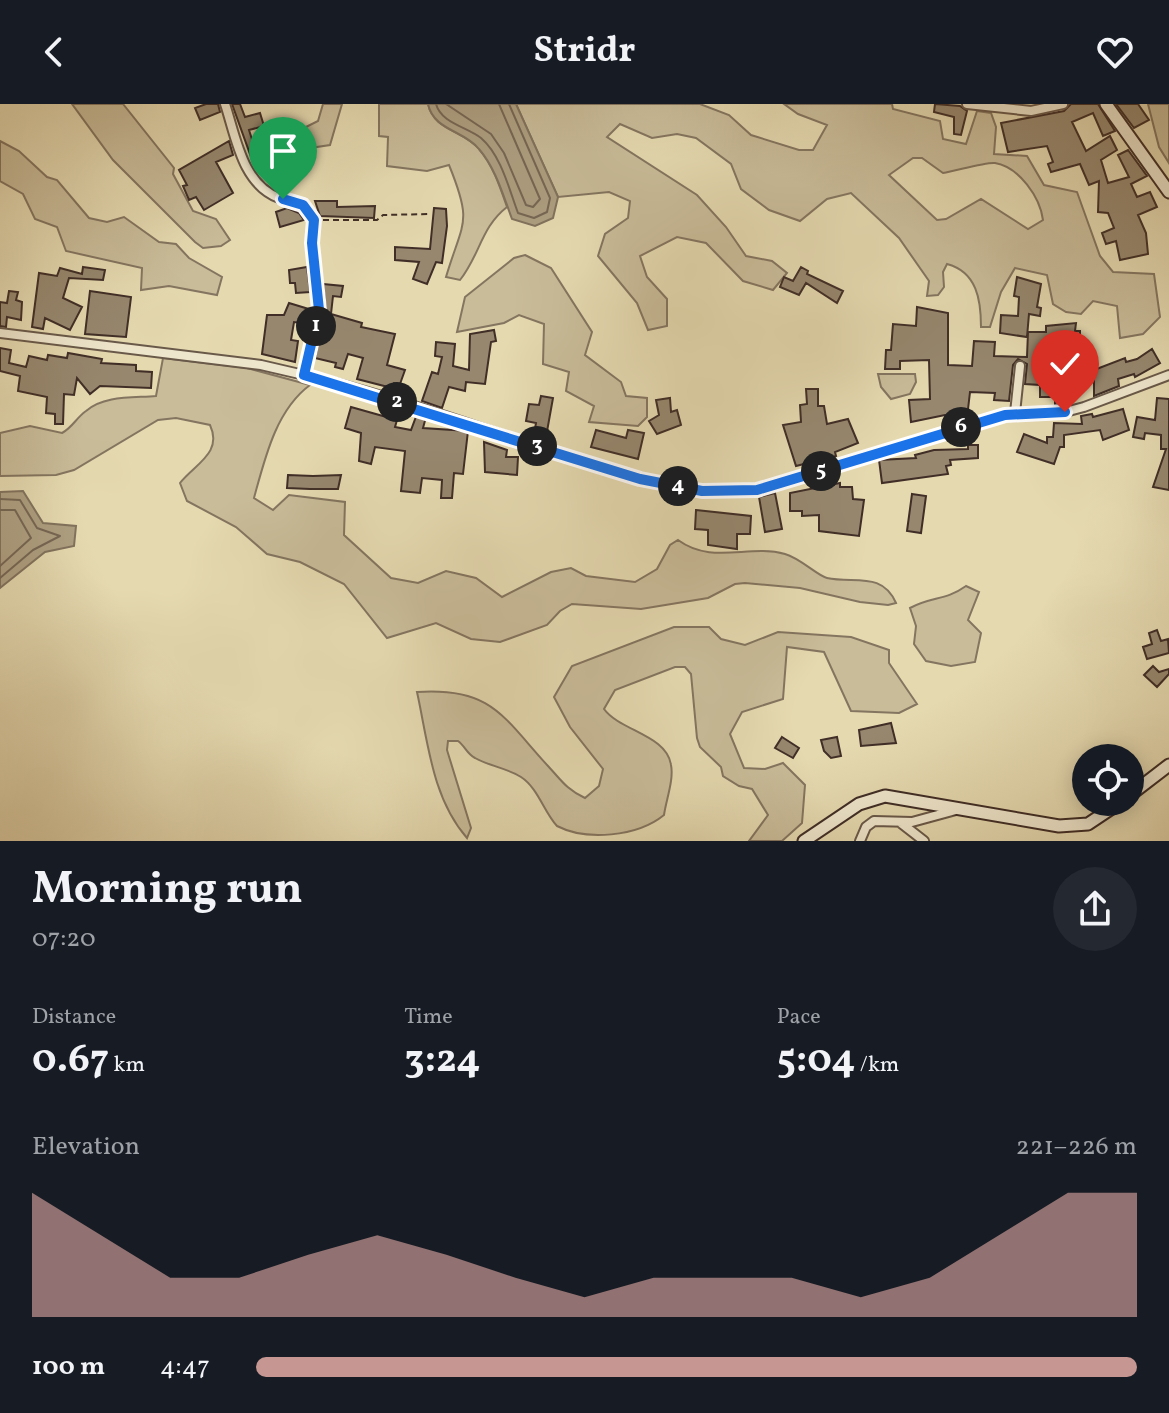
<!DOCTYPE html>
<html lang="en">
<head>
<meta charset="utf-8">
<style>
	body { margin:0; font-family:Vollkorn,serif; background:#242831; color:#f1f3f6; height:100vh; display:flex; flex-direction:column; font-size:30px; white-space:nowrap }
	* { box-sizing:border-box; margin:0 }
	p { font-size:26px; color:#9ea1a6 }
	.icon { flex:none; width:44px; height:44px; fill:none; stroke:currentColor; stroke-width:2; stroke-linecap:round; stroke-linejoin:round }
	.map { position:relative; height:737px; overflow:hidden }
	.details { display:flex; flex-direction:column; background:#171b24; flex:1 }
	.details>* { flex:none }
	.buttons { position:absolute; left:1072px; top:640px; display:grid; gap:16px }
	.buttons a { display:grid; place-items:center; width:72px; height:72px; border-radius:50%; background:#171b24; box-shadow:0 4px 20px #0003; font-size:40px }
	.pin { position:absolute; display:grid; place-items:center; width:68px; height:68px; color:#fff; margin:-82px -34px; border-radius:50% 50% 50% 0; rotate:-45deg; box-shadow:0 0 8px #0007 }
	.pin .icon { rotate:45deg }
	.km { position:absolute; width:40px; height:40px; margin:-20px; border-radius:50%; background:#222; color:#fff; font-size:22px; line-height:40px; text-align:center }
	.round { display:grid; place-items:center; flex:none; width:84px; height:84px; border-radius:42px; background:#242831 }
	.summary { display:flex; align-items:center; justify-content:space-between; height:136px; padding:0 32px }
	h1 { font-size:44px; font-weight:700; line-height:60px }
	.stats { display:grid; grid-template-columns:repeat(3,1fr); gap:12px; height:136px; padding:8px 32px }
	.stats div { display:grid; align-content:center }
	.stats b { font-size:40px; font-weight:700 }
	.stats small { font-size:22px; font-weight:400 }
	.stats p { font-size:22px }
	.chart { height:224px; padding:16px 32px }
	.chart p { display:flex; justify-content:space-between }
	.chart svg { width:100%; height:144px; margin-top:8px; fill:#c59692; opacity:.7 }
	ul { padding:0 32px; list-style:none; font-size:26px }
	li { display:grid; grid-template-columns:128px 96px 1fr; align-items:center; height:60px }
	li i { height:20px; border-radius:10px; background:#c59692 }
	header { display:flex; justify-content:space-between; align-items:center; height:104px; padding:0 32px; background:#171b24; font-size:36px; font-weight:700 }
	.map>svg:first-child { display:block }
	.green { fill:#c9bc99; stroke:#847560; stroke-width:2; fill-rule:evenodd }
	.water { fill:#ad9f81; stroke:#81725d; stroke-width:2 }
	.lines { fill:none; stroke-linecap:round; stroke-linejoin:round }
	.shore { stroke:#766654; stroke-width:2 }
	.building { fill:#96876e; stroke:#402e27; stroke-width:2 }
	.street-casing { stroke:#695949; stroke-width:12 }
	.secondary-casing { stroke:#402e27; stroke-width:15 }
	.path { stroke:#402e27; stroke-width:2; stroke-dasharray:6 4; stroke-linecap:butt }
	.street { stroke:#eee6cc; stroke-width:8 }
	.secondary { stroke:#eee6cc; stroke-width:11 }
	.route-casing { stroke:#fff; stroke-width:16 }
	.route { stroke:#1a73e8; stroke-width:10 }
</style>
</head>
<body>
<header><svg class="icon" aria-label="back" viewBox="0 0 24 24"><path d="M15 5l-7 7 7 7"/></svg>Stridr<svg class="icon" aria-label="heart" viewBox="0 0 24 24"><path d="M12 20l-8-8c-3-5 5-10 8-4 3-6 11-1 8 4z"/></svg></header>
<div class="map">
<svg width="1169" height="737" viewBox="0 0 1169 737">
	<rect width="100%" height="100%" fill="#e5d9b0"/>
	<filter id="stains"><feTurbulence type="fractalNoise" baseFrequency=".0025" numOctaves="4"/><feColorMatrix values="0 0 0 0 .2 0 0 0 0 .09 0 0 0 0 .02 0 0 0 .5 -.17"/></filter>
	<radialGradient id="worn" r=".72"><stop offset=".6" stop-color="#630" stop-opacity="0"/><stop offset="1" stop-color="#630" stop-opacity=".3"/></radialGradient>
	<path class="green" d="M 72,0 L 123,0 L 174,64 L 173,70 L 193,107 L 216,115 L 230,136 L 221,142 L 203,144 L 195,138 L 113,56 Z
		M 323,0 L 342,0 L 330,41 L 303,45 L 304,24 L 318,17 Z
		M 379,0 L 428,0 C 434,27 464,26 479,45 C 493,61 500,83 507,103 C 481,123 480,151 460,176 L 446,173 C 463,116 473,120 449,61 L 427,67 L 387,62 L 388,33 L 379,32 Z
		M 516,0 L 700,0 L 729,11 L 751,31 L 799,46 L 813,46 L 827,21 L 798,10 L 784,0 L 892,0 L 893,5 L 940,17 L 943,35 L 966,40 L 977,7 L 991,9 L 996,23 L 994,50 L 1027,52 L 1044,81 L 1077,88 L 1100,152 L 1113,168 L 1154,170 L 1160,213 L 1143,230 L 1120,234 L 1117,202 L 1093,197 L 1081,210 L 1066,208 L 1053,200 L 1047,171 L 1015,164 L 1001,188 L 990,223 L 981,223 C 981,196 977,168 947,160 L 943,168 L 944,183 L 938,191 L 927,192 L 929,177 L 899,134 L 851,89 L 827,95 L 800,117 L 769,106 L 741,85 L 731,60 L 696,34 L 677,30 L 652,34 L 620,20 L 607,33 L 697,91 L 726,123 L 746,152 L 772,157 L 787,169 L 773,186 L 743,177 L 706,139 L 677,133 L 640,152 L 647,173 L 667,195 L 667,222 L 648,226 L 637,199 L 598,152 L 605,130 L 628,114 L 630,97 L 609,88 L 558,93 ZM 913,54 L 922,54 L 943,69 C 956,67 985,58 995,59 C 1019,63 1040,93 1043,116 L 1028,125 L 981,95 L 946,115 L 937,116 L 889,71 Z
		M 1148,0 L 1169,0 L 1169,59 L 1159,43 Z
		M 0,37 L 19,47 L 47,73 L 57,76 L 89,114 L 107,118 L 124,113 L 159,138 L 176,140 L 189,154 L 222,173 L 217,191 L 169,182 L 141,186 L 142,164 L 66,147 L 57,123 L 35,115 L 23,90 L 0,77 Z
		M 525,151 L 551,164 L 592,228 L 585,251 L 621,278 L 626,292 L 647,294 L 647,313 L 638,322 L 589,318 L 594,302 L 566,287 L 569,268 L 543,260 L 544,220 L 519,211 L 504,219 L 457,228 L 465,193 L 514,154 Z
		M 163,254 L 247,264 L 310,281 C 276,306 265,354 254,394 L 273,406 L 289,391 L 345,398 L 344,431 L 391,474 L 418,479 L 446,467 L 476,474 L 502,493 L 551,468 L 571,464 L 586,472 L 635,478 L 657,465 L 670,441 L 678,436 C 712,461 749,440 785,450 C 800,454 818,472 827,474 C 854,480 882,467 896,499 L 888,501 L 860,498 L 800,484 L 745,479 L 735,480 L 708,494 L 641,505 L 572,500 L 560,507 L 547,521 L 500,538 L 471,535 L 436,519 L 387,534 L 344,480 L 300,458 L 267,450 L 236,423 L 187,397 L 180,379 C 195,360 223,349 210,321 L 176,314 L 158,316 L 74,366 L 56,371 L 0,372 L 0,329 L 30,322 L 62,329 C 73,323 76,314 86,307 C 104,291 134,294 156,292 Z
		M 878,270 L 915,270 L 916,278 L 910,290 L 891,295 L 881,283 Z
		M 966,482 L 979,488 L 968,516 L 981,529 L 975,558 L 951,562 L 926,557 L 914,540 L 916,522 L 910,504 C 932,492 945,497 966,482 Z
		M 674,523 L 709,523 L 721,535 L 745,541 L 778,528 L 851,533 L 889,546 L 889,559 L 917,600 L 899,609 L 851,607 L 824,548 L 787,543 L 783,595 L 742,608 L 730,630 L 744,664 L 765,665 L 783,659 L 805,681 L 802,719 L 782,737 L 749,737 L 768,711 L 752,685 L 739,682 L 723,672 L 721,663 L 700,643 L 697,634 L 691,570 L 685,563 L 675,563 L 615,586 L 604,605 C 620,627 667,631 671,661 C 674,676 666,696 664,711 C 637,733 586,737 557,722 C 544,708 538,684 521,673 C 507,664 489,662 475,654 C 467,650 465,642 458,637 L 448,637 L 447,646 L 471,724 L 467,734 C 432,694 428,638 417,588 C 492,583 503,613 548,662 C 561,676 567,686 585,694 L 599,682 L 603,665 L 570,623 L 554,593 L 572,562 Z"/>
	<path class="water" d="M 428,0 L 516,0 L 558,93 L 553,114 L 535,122 L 512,115 C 503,91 496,65 479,45 C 464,26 434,27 428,0 Z
		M 23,387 L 43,419 L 76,422 L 74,442 L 45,448 L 0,484 L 0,388 Z"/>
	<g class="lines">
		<path class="shore" d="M 436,0 C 441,19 467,23 481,34 C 501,51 509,85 518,109 L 534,114 L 547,108 L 550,94 L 509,0
			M 446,0 L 491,30 L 504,49 L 526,101 L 533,103 L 540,95 L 499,0
			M 0,395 L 20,396 L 37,424 L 60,432 L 33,446 L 0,474
			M 0,406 L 15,406 L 31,434 L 0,462"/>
	</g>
	<path class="building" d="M 206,0 L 218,0 L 220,8 L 200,16 L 195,4 Z
		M 232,0 L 240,0 L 245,13 L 260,9 L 264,22 L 249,26 L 257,51 L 269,45 L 274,55 L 255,64 Z
		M 935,0 L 960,2 L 967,7 L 961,31 L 954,30 L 954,13 L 934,8 Z
		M 1071,0 L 1098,0 L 1115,27 L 1103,32 L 1093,9 L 1072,18 L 1086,47 L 1110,32 L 1117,46 L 1101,56 L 1108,79 L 1129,73 L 1118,51 L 1128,46 L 1147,72 L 1131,80 L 1137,93 L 1150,88 L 1157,103 L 1138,111 L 1146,129 L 1148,150 L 1120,156 L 1116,137 L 1106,140 L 1102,129 L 1114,124 L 1108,109 L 1098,108 L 1099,77 L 1089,81 L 1080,60 L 1051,68 L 1048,60 L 1053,58 L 1047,42 L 1008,48 L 1001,19 L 1064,7 Z
		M 1116,0 L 1138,0 L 1149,16 L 1134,24 Z
		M 293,24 L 296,39 L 270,43 L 267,28 Z
		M 229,37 L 233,51 L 216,58 L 233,89 L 204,106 L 196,93 L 189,96 L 183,82 L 187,81 L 179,66 Z
		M 315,97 L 337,97 L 337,103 L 375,102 L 374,114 L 320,112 Z
		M 287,104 L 299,109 L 304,116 L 280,123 L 276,108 Z
		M 434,104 L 446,105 L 447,122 L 442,159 L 436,158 L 427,180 L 413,175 L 419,158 L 395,156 L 395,143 L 430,145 Z
		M 83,163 L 105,166 L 103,176 L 69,174 L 63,194 L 82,203 L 70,226 L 45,214 L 43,225 L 32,223 L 39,169 L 57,172 L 60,164 L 82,170 Z
		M 307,163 L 310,188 L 296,189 L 295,179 L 290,179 L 289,166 Z
		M 801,163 L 808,167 L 807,170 L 843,187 L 837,199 L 806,179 L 799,191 L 780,183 L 784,173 L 793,177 Z
		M 1017,173 L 1041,180 L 1037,203 L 1041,204 L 1040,212 L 1029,210 L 1027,233 L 1000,229 L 1001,211 L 1018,212 L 1019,193 L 1014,192 Z
		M 323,180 L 343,182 L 341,193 L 333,192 L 331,210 L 362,219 L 361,223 L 395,230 L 387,261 L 405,266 L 400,280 L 394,279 L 392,284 L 357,275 L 363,254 L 348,250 L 343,265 L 335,263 L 336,259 L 315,254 L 326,207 Z
		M 9,187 L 18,188 L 16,196 L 22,198 L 21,216 L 7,213 L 6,223 L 0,222 L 0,198 L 7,199 Z
		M 90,187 L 131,193 L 126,233 L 85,230 Z
		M 289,199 L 312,206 L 309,220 L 294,218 L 291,236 L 298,237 L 295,258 L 262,250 L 267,211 L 284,211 Z
		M 917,203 L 948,209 L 948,261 L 972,262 L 974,237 L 995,238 L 994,252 L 1027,253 L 1028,228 L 1046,228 L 1046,222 L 1076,219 L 1075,227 L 1080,227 L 1080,283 L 1070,284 L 1070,299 L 1055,301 L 1055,293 L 1040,293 L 1040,281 L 1025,280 L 1027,260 L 1018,255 L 1013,261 L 1009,297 L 994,296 L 995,289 L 970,288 L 967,314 L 945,311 L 911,318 L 909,296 L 930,295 L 929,256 L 900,257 L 900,265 L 885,265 L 886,246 L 891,246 L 893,220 L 916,222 Z
		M 494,226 L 496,237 L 491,238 L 485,280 L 466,278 L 465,287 L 449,283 L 442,304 L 422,297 L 432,268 L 438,270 L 442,253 L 435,252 L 436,238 L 455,240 L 453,262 L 469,266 L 470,230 Z
		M 0,244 L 11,246 L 9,259 L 26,263 L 29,252 L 47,256 L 48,251 L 67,254 L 68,249 L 102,255 L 101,259 L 136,261 L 136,267 L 152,268 L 151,284 L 100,282 L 90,290 L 77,274 L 74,291 L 64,290 L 63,320 L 55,320 L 55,310 L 46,309 L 47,293 L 18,287 L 20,272 L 0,267 Z
		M 1152,245 L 1160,259 L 1135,273 L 1134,270 L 1118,275 L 1119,282 L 1094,292 L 1094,266 L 1125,254 L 1126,258 L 1137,255 Z
		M 806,285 L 818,285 L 818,302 L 824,302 L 827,320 L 848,315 L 858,339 L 835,348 L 836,352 L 796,362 L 783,321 L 801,318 L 800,301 L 807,300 Z
		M 541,292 L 553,294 L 546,333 L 534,330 L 536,319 L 526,317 L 529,300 L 539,301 Z
		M 670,294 L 671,308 L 677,306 L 681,321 L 657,330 L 649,317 L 659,311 L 656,296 Z
		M 1157,294 L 1169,295 L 1169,386 L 1153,383 L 1166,345 L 1161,345 L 1161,331 L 1145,329 L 1144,335 L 1133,333 L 1137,313 L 1155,316 Z
		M 351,303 L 397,316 L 395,323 L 411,326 L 417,310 L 426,313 L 423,324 L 468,327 L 463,370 L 454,369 L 452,394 L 441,394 L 442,376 L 422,374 L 420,389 L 401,387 L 405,347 L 375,343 L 371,360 L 359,357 L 361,329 L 345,324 Z
		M 1123,305 L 1129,326 L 1103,336 L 1100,326 L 1064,331 L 1064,343 L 1060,343 L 1054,360 L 1017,348 L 1024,330 L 1047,339 L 1047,333 L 1053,333 L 1054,319 L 1082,320 L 1081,312 L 1092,310 L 1093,313 Z
		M 596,326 L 626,334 L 628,326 L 644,329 L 638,355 L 591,343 Z
		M 484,338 L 507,346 L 506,353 L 518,353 L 517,371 L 485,368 Z
		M 968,341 L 978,341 L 978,354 L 950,356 L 951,361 L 946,362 L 948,370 L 882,379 L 879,356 L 916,354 L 915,351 L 934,346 L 968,345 Z
		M 288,371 L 313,372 L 341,371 L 338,385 L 310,385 L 287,384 Z
		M 840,379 L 840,383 L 852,383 L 853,395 L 864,396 L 859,432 L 819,427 L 819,411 L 802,412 L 802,407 L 790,407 L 790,389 Z
		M 775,389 L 782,425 L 765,428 L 759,393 Z
		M 912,390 L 926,392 L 921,429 L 907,427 Z
		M 696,406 L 751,412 L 750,430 L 737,430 L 737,445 L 708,441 L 708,426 L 695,425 Z
		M 1157,526 L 1161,537 L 1168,535 L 1169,549 L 1147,555 L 1143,543 L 1152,540 L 1149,529 Z
		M 1153,562 L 1159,568 L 1169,565 L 1169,570 L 1157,583 L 1144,571 Z
		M 891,619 L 896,639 L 861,642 L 859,626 Z
		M 782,633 L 799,644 L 793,654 L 775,644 Z
		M 837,633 L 841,652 L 831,654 L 824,647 L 821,636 Z"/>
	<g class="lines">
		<defs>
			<path id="street" d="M 225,0 C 236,33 242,80 279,94 C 296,101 303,99 314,116 L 312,139 L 319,206 L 304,271
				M 967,0 L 1031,7 L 1063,0
				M 0,229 L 261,261 L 304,271 C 389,291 472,322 555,348 C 621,369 686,392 757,386 L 1005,311 L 1065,308 L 1084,303 L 1169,271
				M 1015,309 L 1020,262
				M 901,719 L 924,737
				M 860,737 L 866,723 L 874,717 L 912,718 L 956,706"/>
			<path id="secondary" d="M 1106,0 L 1169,88
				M 1130,691 L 1169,661
				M 804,737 L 859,700 L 885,692 L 1059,722 L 1088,720 L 1121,698"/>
		</defs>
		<use href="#street" class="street-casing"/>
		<use href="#secondary" class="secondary-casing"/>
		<path class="path" d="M 323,116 L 377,116 L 383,111 L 430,110"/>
		<use href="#street" class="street"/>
		<use href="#secondary" class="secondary"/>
	</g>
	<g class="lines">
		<defs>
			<path id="route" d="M 283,95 L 303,101 L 314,116 L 312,139 L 319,206 L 304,271 L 640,375 L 702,387 L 757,386 L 1005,311 L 1065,308"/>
		</defs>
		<use href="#route" class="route-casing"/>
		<use href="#route" class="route"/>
	</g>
	<rect width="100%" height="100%" filter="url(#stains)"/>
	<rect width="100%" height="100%" fill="url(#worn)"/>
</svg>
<div class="buttons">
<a><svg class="icon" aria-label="locate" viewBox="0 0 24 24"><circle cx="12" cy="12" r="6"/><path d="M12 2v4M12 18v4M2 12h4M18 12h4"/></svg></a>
</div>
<div class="pin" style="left:283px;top:95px;background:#1e9e55"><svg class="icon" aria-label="arrive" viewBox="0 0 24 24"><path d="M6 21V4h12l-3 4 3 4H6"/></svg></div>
<div class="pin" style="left:1065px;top:308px;background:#d93025"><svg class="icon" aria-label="check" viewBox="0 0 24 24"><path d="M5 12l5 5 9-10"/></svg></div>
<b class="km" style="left:316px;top:222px">1</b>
<b class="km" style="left:397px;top:298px">2</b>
<b class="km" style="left:537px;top:342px">3</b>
<b class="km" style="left:678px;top:382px">4</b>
<b class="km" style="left:821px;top:367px">5</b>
<b class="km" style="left:961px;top:323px">6</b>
</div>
<section class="details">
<div class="summary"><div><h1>Morning run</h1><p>07:20</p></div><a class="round"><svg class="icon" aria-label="share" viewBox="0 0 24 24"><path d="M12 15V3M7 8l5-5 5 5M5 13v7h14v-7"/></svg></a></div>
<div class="stats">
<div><p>Distance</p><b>0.67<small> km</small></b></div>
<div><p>Time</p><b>3:24</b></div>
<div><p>Pace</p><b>5:04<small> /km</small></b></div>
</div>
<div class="chart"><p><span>Elevation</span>221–226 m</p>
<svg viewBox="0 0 160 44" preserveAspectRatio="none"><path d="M0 44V6L10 19L20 32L30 32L40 25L50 19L60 25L70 32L80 38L90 32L100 32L110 32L120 38L130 32L140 19L150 6L160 6V44z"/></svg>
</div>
<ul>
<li><b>100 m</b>4:47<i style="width:100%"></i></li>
</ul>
</section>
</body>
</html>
